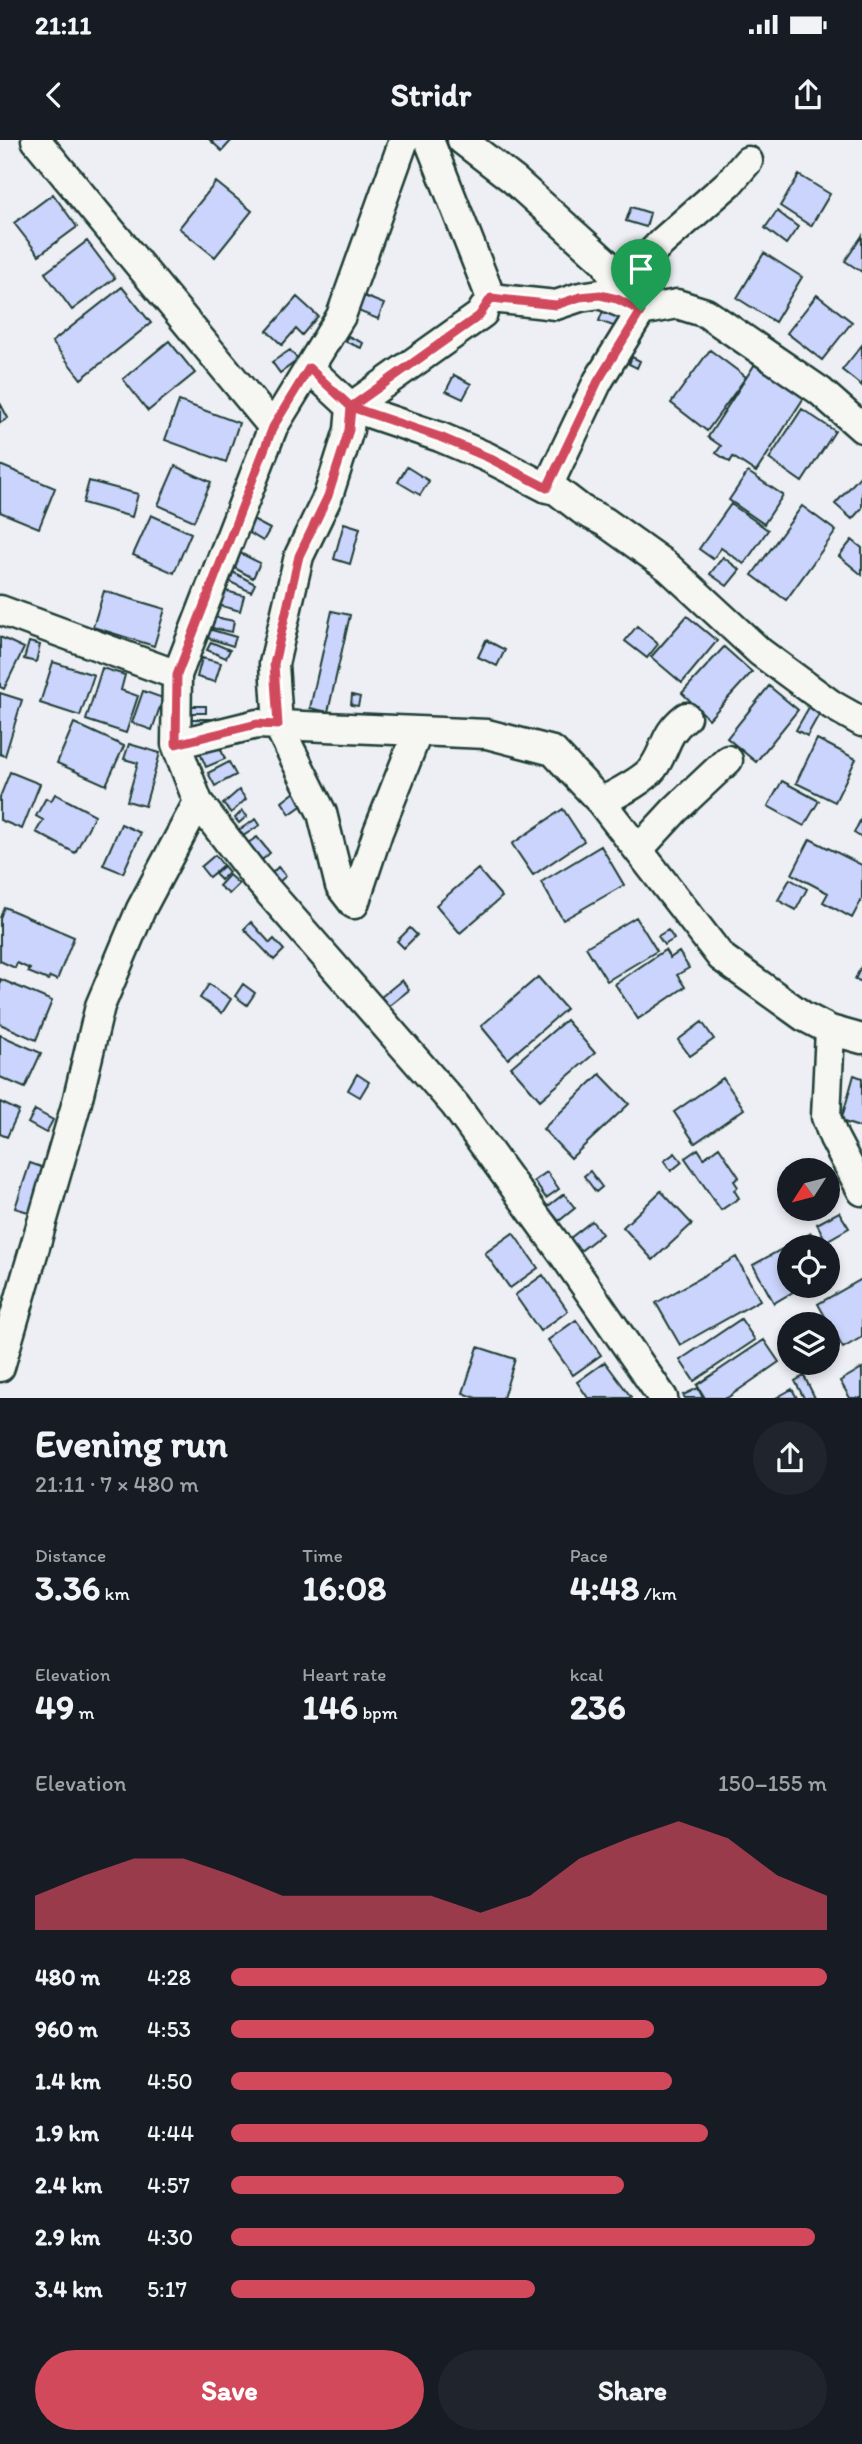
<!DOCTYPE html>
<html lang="en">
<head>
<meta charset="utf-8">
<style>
	body { margin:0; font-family:Itim,sans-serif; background:#20242c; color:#f1f3f6; height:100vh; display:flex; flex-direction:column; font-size:26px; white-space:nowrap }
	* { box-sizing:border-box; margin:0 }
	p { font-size:23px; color:#9ea1a6 }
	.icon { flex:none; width:38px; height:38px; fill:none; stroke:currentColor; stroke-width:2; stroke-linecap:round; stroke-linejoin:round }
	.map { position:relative; height:1258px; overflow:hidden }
	.drawer { display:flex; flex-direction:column; background:#171b24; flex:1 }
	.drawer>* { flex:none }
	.needle { width:46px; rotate:234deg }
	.fabs { position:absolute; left:777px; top:1018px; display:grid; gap:14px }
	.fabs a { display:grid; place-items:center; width:63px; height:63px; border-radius:50%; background:#171b24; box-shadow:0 4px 10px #0003; font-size:35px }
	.pin { position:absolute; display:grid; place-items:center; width:60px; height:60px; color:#fff; margin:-72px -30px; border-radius:50% 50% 50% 0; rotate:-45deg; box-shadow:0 0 7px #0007 }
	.pin .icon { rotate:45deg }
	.round { display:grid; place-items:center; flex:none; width:74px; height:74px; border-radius:37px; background:#20242c }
	.overview { display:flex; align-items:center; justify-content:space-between; height:119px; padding:0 35px }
	h1 { font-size:38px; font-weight:800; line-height:52px }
	.stats { display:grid; grid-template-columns:repeat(3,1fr); gap:10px; height:119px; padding:7px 35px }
	.stats div { display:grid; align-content:center }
	.stats b { font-size:35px; font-weight:800 }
	.stats small { font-size:19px; font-weight:400 }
	.stats p { font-size:19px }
	.chart { height:196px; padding:14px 35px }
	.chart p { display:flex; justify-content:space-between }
	.chart svg { width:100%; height:126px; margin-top:7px; fill:#d1495b; opacity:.7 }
	.primary-button { display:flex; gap:14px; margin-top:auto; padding:14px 35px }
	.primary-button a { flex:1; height:80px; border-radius:42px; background:#d1495b; color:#fff; font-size:28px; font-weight:800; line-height:80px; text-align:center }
	.primary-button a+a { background:#20242c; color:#f1f3f6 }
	ul { padding:0 35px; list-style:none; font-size:23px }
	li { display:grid; grid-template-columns:112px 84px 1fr; align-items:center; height:52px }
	li i { height:18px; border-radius:9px; background:#d1495b }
	.status { display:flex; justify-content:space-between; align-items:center; height:49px; padding:0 35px; background:#171b24; direction:ltr }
	.status svg { height:19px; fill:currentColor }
	header { display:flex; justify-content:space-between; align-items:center; height:91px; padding:0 35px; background:#171b24; font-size:32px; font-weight:800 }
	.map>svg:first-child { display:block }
	.building { fill:#cbd4fc; stroke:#1f3d34; stroke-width:2 }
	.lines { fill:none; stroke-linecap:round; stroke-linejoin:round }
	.street-casing { stroke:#1f3d34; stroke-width:33 }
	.street { stroke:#f6f6f2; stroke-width:28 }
	.route-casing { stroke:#fff; stroke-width:14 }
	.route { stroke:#d1495b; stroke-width:9 }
</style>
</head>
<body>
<div class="status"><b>21:11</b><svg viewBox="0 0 49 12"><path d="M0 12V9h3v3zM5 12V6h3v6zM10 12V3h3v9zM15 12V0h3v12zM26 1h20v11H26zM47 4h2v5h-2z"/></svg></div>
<header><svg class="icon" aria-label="back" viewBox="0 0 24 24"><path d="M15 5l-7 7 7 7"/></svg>Stridr<svg class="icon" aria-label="share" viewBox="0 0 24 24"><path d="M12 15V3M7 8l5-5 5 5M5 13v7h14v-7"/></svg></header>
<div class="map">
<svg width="862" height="1258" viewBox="0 0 862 1258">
	<rect width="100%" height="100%" fill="#edeff4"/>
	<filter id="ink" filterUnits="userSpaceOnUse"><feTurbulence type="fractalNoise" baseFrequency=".0143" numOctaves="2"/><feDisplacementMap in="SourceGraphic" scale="14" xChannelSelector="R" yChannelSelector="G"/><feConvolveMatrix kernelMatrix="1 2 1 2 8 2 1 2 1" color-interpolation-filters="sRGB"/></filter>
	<g filter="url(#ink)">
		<path class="building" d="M 210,0 L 232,0 L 222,11 Z
			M 799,35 L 830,54 L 811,86 L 780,66 Z
			M 216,42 L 252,71 L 215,117 L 179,88 Z
			M 53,54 L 77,87 L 39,115 L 14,83 Z
			M 631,67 L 650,73 L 646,87 L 626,81 Z
			M 777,71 L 798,87 L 786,104 L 765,88 Z
			M 862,96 L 862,132 L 845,121 Z
			M 87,101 L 115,138 L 72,170 L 45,133 Z
			M 764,113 L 802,137 L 775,182 L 737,158 Z
			M 122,147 L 151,183 L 81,239 L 52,202 Z
			M 817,155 L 852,182 L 822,220 L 787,193 Z
			M 364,156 L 384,164 L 378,179 L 358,171 Z
			M 297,157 L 318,176 L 302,195 L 296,189 L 282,205 L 267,191 Z
			M 606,163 L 626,171 L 619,188 L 599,181 Z
			M 348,196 L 363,203 L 361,208 L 346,202 Z
			M 169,201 L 195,233 L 148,271 L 123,239 Z
			M 862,205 L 862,246 L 842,230 Z
			M 290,210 L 298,220 L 280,233 L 272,222 Z
			M 710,210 L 746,237 L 707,291 L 671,263 Z
			M 632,217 L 640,221 L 637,228 L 629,224 Z
			M 755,224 L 805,256 L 756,332 L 733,317 L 730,322 L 716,313 L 721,306 L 708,297 Z
			M 454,235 L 471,244 L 463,259 L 446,251 Z
			M 179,261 L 239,283 L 226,322 L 165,300 Z
			M 0,263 L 8,278 L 0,283 Z
			M 802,269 L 835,291 L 802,342 L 769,319 Z
			M 0,325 L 55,348 L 39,388 L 0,372 Z
			M 175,326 L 211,342 L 194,381 L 158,365 Z
			M 407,327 L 429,341 L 420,355 L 398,342 Z
			M 748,332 L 783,355 L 764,384 L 729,360 Z
			M 862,334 L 862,368 L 852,379 L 835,364 Z
			M 89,341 L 138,354 L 132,377 L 83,363 Z
			M 731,364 L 768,390 L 744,424 L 721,408 L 713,419 L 699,409 Z
			M 802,366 L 836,391 L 786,460 L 752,435 Z
			M 151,375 L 191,393 L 174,433 L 133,415 Z
			M 249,378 L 270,389 L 263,401 L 243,389 Z
			M 344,383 L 360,388 L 350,424 L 334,419 Z
			M 852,400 L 862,408 L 862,435 L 839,416 Z
			M 238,412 L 260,423 L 253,438 L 231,426 Z
			M 723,417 L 740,430 L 727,446 L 710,434 Z
			M 229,430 L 255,444 L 251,452 L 224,439 Z
			M 219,449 L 244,456 L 240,471 L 215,464 Z
			M 104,451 L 165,469 L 154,506 L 93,487 Z
			M 332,471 L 350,475 L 328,572 L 310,568 Z
			M 687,476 L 717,501 L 682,543 L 651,517 Z
			M 214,477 L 234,481 L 232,492 L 212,488 Z
			M 637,486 L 658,504 L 647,518 L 625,501 Z
			M 205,488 L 236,497 L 233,506 L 202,496 Z
			M 0,497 L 24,508 L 4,549 L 0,547 Z
			M 486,500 L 505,510 L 497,526 L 478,517 Z
			M 29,502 L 40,505 L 36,522 L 24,519 Z
			M 211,502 L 230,510 L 226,518 L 207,510 Z
			M 724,507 L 752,532 L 709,579 L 682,553 Z
			M 202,518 L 221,523 L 215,542 L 197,537 Z
			M 53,522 L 94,535 L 80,576 L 40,563 Z
			M 102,528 L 125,535 L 121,550 L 138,556 L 126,593 L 86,580 Z
			M 769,546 L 798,570 L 756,622 L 727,598 Z
			M 143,551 L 163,558 L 152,590 L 132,583 Z
			M 0,553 L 22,560 L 5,616 L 0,614 Z
			M 352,555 L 360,557 L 358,566 L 351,565 Z
			M 812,562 L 822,569 L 807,596 L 796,590 Z
			M 189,566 L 206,566 L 206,573 L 189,573 Z
			M 191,579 L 218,579 L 218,587 L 190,586 Z
			M 74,583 L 124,606 L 106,645 L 57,623 Z
			M 817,599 L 856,619 L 835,662 L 796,643 Z
			M 129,604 L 160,613 L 145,666 L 127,661 L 138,623 L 124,619 Z
			M 219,605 L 225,619 L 206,627 L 200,613 Z
			M 229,622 L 236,635 L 215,646 L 208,633 Z
			M 10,632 L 40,644 L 22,689 L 0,680 L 0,657 Z
			M 782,641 L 819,661 L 804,686 L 768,666 Z
			M 299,649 L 308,661 L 290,674 L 282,662 Z
			M 239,650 L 246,659 L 231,673 L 223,664 Z
			M 55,654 L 95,675 L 75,713 L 36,692 L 43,680 L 36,676 L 46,658 L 51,661 Z
			M 563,669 L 584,701 L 533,735 L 512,704 Z
			M 242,671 L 247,676 L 239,683 L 235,678 Z
			M 862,677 L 862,698 L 854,693 Z
			M 256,679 L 260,685 L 243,696 L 239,690 Z
			M 121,684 L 141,693 L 123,733 L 103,725 Z
			M 257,697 L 270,713 L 262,720 L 248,703 Z
			M 810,699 L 862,725 L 862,759 L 852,778 L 823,762 L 828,753 L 792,734 Z
			M 601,706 L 624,745 L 563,780 L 541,742 Z
			M 215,715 L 223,725 L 209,737 L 201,727 Z
			M 224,726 L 229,732 L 221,740 L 215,734 Z
			M 278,727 L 286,736 L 279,742 L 271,734 Z
			M 478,729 L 502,757 L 460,793 L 436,765 Z
			M 229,735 L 239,744 L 229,754 L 219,746 Z
			M 790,739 L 807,749 L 796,770 L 778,760 Z
			M 4,767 L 74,797 L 57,840 L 50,837 L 48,840 L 28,832 L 30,829 L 17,823 L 15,828 L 0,821 L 0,778 Z
			M 636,777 L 657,811 L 607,841 L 586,807 Z
			M 251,782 L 270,803 L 274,799 L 284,810 L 274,820 L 244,789 Z
			M 410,788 L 417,795 L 404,808 L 397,801 Z
			M 668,790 L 674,799 L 664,805 L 658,796 Z
			M 665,810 L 670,818 L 679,812 L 689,828 L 677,835 L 685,847 L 638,879 L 615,844 Z
			M 862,825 L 862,842 L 855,839 Z
			M 538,837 L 566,869 L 508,919 L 481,886 Z
			M 0,839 L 52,861 L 36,900 L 0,884 Z
			M 402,840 L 409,850 L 389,866 L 381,857 Z
			M 209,844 L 231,859 L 222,873 L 200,858 Z
			M 243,844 L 255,853 L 247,865 L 235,856 Z
			M 566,880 L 595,913 L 540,960 L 511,927 Z
			M 702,882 L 714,899 L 690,916 L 678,900 Z
			M 0,895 L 41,913 L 25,948 L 0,937 Z
			M 357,934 L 369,942 L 360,957 L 348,950 Z
			M 600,934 L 629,964 L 571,1018 L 543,989 Z
			M 854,935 L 862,938 L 862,988 L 841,981 Z
			M 723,938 L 744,969 L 695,1003 L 674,972 Z
			M 0,962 L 19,971 L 7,997 L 0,994 Z
			M 35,970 L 53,980 L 46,993 L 28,983 Z
			M 719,1007 L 739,1037 L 734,1041 L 738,1047 L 734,1050 L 739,1058 L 721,1070 L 685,1018 L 698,1009 L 704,1018 Z
			M 675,1013 L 682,1022 L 671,1031 L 664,1021 Z
			M 30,1023 L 50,1030 L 35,1074 L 15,1068 Z
			M 590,1031 L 602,1047 L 596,1052 L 584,1036 Z
			M 547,1032 L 559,1049 L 546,1058 L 534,1041 Z
			M 661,1051 L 692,1084 L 653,1120 L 623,1087 Z
			M 564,1054 L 575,1068 L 559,1081 L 547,1067 Z
			M 839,1072 L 849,1088 L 826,1101 L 817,1084 Z
			M 592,1081 L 602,1094 L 579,1112 L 569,1099 Z
			M 513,1093 L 538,1128 L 510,1148 L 485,1113 Z
			M 811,1093 L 820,1108 L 789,1108 L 789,1146 L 803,1146 L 774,1163 L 753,1125 Z
			M 736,1117 L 760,1160 L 680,1205 L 656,1163 Z
			M 543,1135 L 568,1171 L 540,1191 L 515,1155 Z
			M 862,1139 L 862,1197 L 843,1208 L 818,1164 Z
			M 741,1179 L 755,1200 L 694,1241 L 680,1220 Z
			M 576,1180 L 601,1215 L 573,1235 L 548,1200 Z
			M 764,1200 L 779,1222 L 727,1258 L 705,1258 L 697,1245 Z
			M 478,1207 L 515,1219 L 503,1258 L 476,1258 L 463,1253 Z
			M 605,1222 L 631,1257 L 630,1258 L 588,1258 L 577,1242 Z
			M 862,1228 L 862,1258 L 850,1258 L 840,1241 Z
			M 804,1236 L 815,1258 L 804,1258 L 795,1241 Z
			M 698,1248 L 703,1258 L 685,1258 L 683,1255 Z
			M 792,1249 L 797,1258 L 776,1258 Z"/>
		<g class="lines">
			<defs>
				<path id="street" d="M 36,0 L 273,287
					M 404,0 L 341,176 L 273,287 L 177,535 L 176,604 L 198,662 L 255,736 L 455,965 L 566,1118 L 663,1258
					M 429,0 L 491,158 L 479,176
					M 462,0 L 514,40 L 606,123 L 618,147 L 662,102 L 729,43 L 748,21
					M 491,158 L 556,165 L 580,157 L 600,154 L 634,168
					M 483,173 L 351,267 L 440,297 L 487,317 L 547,348
					M 309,228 L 351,267 L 349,290 L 328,356 L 299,416 L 274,524 L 278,585 L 322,673 L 340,746 L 354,764
					M 862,288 L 820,251 L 706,173 L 677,164 L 641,171 L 598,241 L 547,348 L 556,350 L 582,370 L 605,382 L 668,427 L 760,512 L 832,565 L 862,582
					M 0,470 L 177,535
					M 176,604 L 257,584 L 487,594 L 553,611 L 601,662 L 721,817 L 803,876 L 830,890 L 862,899
					M 601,662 C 616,654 643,641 653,628 C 667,609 663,595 686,577
					M 639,709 L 675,670 L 728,620
					M 354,764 L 378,692 L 418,591
					M 830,890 L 826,977 L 834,998 L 862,1051
					M 0,1227 L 77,962 L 100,866 L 141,769 L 198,662"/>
			</defs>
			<use href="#street" class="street-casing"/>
			<use href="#street" class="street"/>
		</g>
	</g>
	<g class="lines" filter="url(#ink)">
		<defs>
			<path id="route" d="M 641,171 L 617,159 L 600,155 L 580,157 L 556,165 L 491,158 L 479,176 L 351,267 L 309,228 L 273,287 L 177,535 L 176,604 L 257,584 L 278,585 L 274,524 L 299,416 L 328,356 L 349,290 L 351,267 L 440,297 L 487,317 L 547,348 L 598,241 L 641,171"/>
		</defs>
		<use href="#route" class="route-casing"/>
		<use href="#route" class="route"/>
	</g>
</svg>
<div class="fabs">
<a><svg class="needle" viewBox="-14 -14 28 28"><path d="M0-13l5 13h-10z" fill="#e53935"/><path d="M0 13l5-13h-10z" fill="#9ea1a6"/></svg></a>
<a><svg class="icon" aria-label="locate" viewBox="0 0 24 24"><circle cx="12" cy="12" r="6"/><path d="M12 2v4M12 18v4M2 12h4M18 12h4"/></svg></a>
<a><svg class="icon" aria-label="layers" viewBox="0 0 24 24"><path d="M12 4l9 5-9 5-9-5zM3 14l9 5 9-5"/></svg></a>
</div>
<div class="pin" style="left:641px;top:171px;background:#1e9e55"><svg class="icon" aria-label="arrive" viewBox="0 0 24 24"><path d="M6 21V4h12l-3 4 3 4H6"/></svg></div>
</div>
<section class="drawer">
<div class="overview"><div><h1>Evening run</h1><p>21:11 · 7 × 480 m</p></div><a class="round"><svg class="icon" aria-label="share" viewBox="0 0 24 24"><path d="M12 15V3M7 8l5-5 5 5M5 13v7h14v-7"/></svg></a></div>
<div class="stats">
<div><p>Distance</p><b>3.36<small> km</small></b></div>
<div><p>Time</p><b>16:08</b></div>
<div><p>Pace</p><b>4:48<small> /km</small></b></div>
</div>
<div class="stats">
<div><p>Elevation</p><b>49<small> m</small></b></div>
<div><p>Heart rate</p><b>146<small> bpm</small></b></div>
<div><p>kcal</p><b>236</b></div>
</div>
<div class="chart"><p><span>Elevation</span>150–155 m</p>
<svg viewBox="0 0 160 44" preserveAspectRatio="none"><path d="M0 44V32L10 25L20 19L30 19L40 25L50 32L60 32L70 32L80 32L90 38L100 32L110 19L120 12L130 6L140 12L150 25L160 32V44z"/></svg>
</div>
<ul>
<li><b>480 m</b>4:28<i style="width:100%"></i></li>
<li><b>960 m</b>4:53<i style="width:71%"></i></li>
<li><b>1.4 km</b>4:50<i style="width:74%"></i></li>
<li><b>1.9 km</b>4:44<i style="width:80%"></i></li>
<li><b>2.4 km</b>4:57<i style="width:66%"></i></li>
<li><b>2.9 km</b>4:30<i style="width:98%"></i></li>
<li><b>3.4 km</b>5:17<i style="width:51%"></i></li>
</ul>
<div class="primary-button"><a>Save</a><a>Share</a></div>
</section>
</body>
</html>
